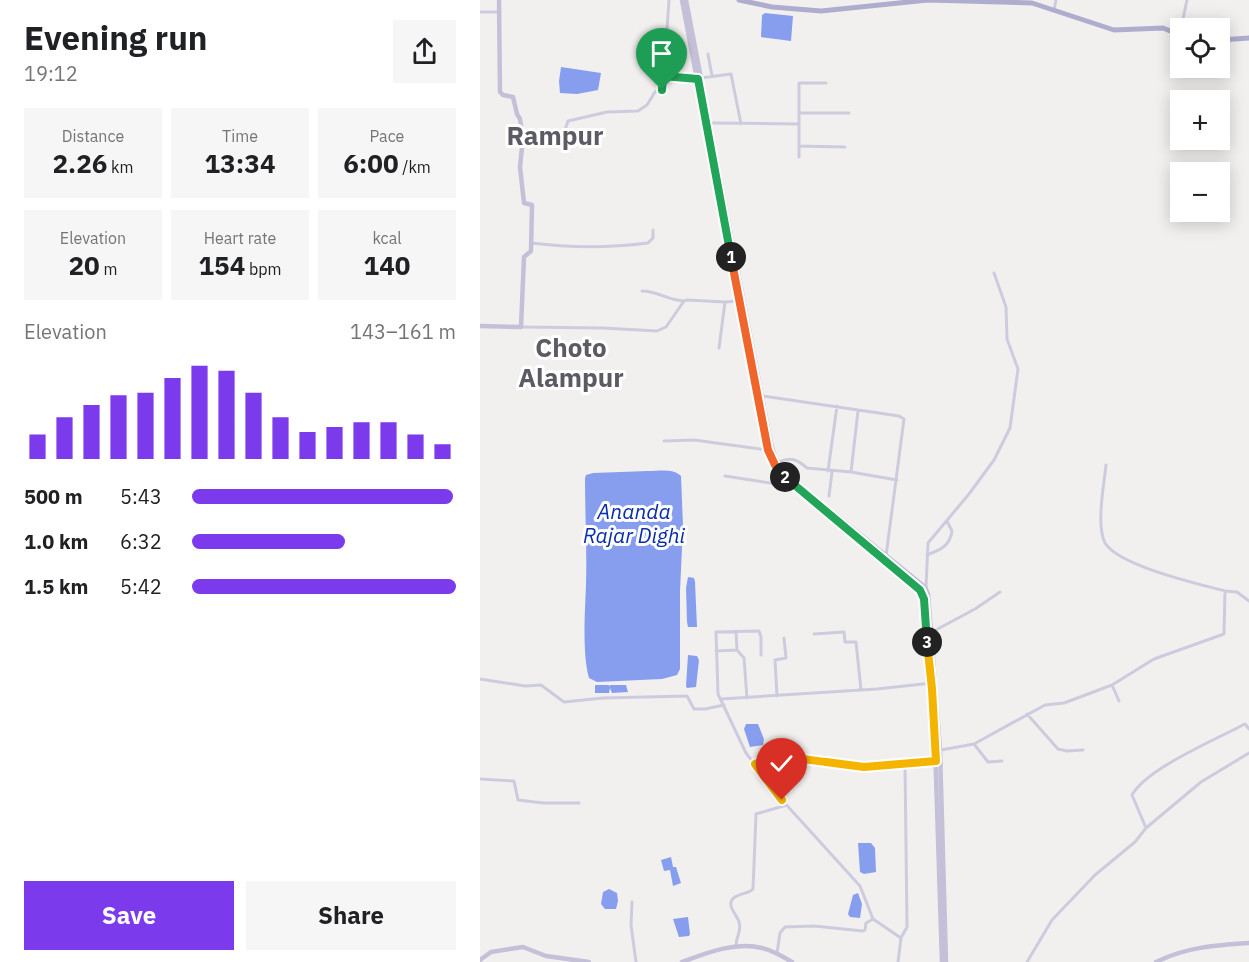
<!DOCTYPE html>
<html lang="en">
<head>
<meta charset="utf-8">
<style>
	body { margin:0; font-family:"IBM Plex Sans",sans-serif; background:#f6f6f6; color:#202124; height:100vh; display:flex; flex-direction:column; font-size:22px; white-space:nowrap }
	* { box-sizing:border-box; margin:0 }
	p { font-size:20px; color:#757577 }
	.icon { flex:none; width:33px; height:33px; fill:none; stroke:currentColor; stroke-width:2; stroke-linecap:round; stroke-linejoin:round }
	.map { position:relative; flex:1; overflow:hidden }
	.sheet { display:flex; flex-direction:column; background:#fff; width:480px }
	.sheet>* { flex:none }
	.tools { position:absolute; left:690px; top:18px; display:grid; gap:12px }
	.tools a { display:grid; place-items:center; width:60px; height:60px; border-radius:0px; background:#fff; box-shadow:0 3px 15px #0003; font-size:30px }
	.pin { position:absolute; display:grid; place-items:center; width:51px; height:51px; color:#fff; margin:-62px -26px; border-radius:50% 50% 50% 0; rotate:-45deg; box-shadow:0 0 6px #0007 }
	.pin .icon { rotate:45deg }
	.km { position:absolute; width:30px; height:30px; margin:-15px; border-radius:50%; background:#222; color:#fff; font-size:16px; line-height:30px; text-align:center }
	.round { display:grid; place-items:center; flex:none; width:63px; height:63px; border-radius:0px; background:#f6f6f6 }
	.headline { display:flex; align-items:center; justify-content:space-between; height:102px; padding:0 24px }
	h1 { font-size:33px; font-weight:700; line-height:45px }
	.stats { display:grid; grid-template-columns:repeat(3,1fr); gap:9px; height:102px; padding:6px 24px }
	.stats div { display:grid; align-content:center; border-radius:0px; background:#f6f6f6; text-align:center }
	.stats b { font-size:26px; font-weight:700 }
	.stats small { font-size:16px; font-weight:400 }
	.stats p { font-size:16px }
	.chart { height:168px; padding:12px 24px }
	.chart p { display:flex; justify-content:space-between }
	.chart svg { width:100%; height:108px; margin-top:6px; stroke:#7c3aed; stroke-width:6 }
	.button { display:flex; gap:12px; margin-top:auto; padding:12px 24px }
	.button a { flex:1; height:69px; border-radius:0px; background:#7c3aed; color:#fff; font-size:24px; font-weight:700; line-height:69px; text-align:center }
	.button a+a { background:#f6f6f6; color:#202124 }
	ul { padding:0 24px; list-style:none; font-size:20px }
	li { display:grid; grid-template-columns:96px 72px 1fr; align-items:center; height:45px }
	li i { height:15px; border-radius:8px; background:#7c3aed }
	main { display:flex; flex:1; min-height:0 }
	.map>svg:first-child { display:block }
	.water { fill:#879eee }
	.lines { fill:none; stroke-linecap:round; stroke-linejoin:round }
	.street { stroke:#cdccdf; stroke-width:3 }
	.secondary { stroke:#c3c0d8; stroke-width:4.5 }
	.primary { stroke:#afadce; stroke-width:5 }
	.split-1-casing { stroke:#fff; stroke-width:12 }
	.split-2-casing { stroke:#fff; stroke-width:12 }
	.split-3-casing { stroke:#fff; stroke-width:12 }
	.split-4-casing { stroke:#fff; stroke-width:12 }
	.split-5-casing { stroke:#fff; stroke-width:12 }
	.split-1 { stroke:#22a559; stroke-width:8 }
	.split-2 { stroke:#f0652b; stroke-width:8 }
	.split-3 { stroke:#22a559; stroke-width:8 }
	.split-4 { stroke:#f5b400; stroke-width:8 }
	.split-5 { stroke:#f5b400; stroke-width:8 }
	.labels { text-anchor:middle; stroke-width:6; stroke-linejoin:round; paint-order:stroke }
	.water-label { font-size:21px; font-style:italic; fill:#092dad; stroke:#fff }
	.district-label { font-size:26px; font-weight:bold; fill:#5c5b64; stroke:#fff }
</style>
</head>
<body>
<main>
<section class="sheet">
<div class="headline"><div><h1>Evening run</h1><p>19:12</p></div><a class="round"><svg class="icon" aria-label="share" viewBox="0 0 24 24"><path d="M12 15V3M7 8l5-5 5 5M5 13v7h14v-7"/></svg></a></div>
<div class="stats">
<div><p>Distance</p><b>2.26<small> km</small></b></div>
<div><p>Time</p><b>13:34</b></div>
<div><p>Pace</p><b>6:00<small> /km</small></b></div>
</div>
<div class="stats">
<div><p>Elevation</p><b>20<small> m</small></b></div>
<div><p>Heart rate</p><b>154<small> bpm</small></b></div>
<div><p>kcal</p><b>140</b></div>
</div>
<div class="chart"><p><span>Elevation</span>143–161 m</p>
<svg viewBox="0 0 160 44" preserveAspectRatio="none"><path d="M5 44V34M15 44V27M25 44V22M35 44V18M45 44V17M55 44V11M65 44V6M75 44V8M85 44V17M95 44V27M105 44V33M115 44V31M125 44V29M135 44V29M145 44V34M155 44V38"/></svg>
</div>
<ul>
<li><b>500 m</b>5:43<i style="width:99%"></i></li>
<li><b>1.0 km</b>6:32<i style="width:58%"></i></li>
<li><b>1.5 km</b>5:42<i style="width:100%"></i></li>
</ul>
<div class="button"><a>Save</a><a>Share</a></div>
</section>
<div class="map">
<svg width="769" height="962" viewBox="0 0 769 962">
	<rect width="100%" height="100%" fill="#f1f0ee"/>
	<path class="water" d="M 285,13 L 313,16 L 311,41 L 281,37 L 282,15 Z
		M 81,67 L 121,73 L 118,90 L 97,94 L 80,93 L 79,81 Z
		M 168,471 C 179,471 193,468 201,476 L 203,526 L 200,591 L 200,669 L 197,675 L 182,679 L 117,682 L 109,678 C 102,653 105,612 106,585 C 107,550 105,513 105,478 L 106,475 L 113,473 Z
		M 208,577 L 214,578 L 215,582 L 217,627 L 208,627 L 207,622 L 206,588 Z
		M 208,655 L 217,656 L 219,660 L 216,687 L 207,688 L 206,686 Z
		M 115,685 L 129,685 L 130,687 L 130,685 L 146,685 L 148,692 L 132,693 L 130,688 L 129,693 L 115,693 Z
		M 266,724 L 278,724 L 284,739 L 283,745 L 270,747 L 264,729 Z
		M 378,843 L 391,843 L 395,848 L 396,872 L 384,874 L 380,872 Z
		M 191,857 L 193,867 L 196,867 L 201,883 L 193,886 L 190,870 L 184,871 L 181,860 Z
		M 129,889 L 137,893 L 138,901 L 136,909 L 125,909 L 121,904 L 123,892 Z
		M 378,893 L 382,904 L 380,918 L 370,917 L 368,914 L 373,895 Z
		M 208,917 L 210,934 L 209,936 L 199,937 L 193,919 Z"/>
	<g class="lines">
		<path class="street" d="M 574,10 L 576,0
			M 0,12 L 19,12
			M 701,28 L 707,0
			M 228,54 L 232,76
			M 183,76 L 213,79 L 251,74 L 261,124
			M 319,113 L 369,113
			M 230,123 L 319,124
			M 43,138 L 72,143 L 83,136 L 88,121 L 127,112 L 158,111 L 167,105 L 175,92 L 183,88 L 189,0
			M 319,146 L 365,147
			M 319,157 L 319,83 L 346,83
			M 51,243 C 91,248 129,248 168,243 L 173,238 L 173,230
			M 162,291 C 178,291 187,300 204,301
			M 41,327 L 123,328 L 177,331 L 186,327 L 204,301 L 207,300 L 245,302 L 259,301
			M 239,348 L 245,302
			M 283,396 L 419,416 L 424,419 L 406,556
			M 184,441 L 214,440 L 288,450
			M 299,462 C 311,456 318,460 327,468 L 371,472 L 417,480
			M 626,465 C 624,484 616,526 625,543 C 639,566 719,584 745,591 L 757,592 L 769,601
			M 348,471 L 357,406
			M 371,472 L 378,411
			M 245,476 L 310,486 L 315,484
			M 349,496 L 352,472
			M 447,555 C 460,550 470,546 472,531 L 467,521
			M 446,587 L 448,543 L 489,494 L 514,460 L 530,428 L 538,369 L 527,339 L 526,307 L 514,273
			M 452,632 L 495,609 L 520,592
			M 334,634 L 364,632 L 365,642 L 376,642 L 381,690
			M 257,650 L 264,658 L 267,698
			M 236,651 L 257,650 L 256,631
			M 281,655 L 281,637 L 279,631 L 236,632 L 238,694 L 266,753 L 302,800 L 380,886 L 393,919 L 421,938 L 418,962
			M 0,679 L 45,686 L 61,685 L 84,702 L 123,698 L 207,696 L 214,709 L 225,709 L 244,705
			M 632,685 L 639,701
			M 297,696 L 295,660 L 306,658 L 304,638
			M 241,699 L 397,689 L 452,683
			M 547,714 L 578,749 L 587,751 L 603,750
			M 494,744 L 508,762 L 522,761
			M 461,750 L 494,744 L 565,705 L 584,703 L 632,685 L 674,659 L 744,634 L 745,591
			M 275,764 L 291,758 L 309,757 L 384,767 L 425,764
			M 0,779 L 34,781 L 38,800 L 63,803 L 99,803
			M 666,828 L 652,795 C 667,768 737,739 765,724 L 769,729
			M 152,902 L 151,925 L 156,962
			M 421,938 L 427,927 L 425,764 L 456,761
			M 256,945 C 256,937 262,931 259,922 C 258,916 244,904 255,897 C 261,893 268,894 273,889 L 276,814 L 307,805
			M 297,953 L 300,933 L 305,927 L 334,926 L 383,931 L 385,930 L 386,923 L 393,919
			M 547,962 L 572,920 L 615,875 L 655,842 L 666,828 L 721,782 L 769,753"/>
		<path class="secondary" d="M 202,0 L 237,185
			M 206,0 L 289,434 C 292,450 296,463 308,476 L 445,587 L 448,594 L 460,750 L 466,962
			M 239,196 L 288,450 L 295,466 L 308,480
			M 0,326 L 41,327 L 44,257 L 51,251 L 52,205 L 44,203 L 40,167 L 43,138 L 40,119 L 37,114 L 33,97 L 23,95 L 20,92 L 19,0
			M 314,485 L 437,586 L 443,594 L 454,714 L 462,962
			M 0,960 L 11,952 L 43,947 L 66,956 L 109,962
			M 202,962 C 226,953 256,941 282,948 C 293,951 302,956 312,962
			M 676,962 C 706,947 737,945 769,943"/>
		<path class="primary" d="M 259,0 L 292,7 L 341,11 L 448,0 L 552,3 L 634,30 L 683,28 L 700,35
			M 740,40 L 769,38"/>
	</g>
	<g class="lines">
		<defs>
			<path id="split-1" d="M 182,90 L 183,76 L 218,79 L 251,257"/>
			<path id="split-2" d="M 251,257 L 288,450 L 295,465 L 305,477"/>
			<path id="split-3" d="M 305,477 L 440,590 L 444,599 L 447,642"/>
			<path id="split-4" d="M 346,762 L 384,767 L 456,761 L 452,689 L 447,642"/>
			<path id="split-5" d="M 302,800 L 275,764 C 302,754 319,759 346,762"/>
		</defs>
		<use href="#split-1" class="split-1-casing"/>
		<use href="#split-2" class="split-2-casing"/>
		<use href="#split-3" class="split-3-casing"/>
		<use href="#split-4" class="split-4-casing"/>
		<use href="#split-5" class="split-5-casing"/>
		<use href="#split-1" class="split-1"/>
		<use href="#split-2" class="split-2"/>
		<use href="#split-3" class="split-3"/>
		<use href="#split-4" class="split-4"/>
		<use href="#split-5" class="split-5"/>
	</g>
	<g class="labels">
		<g class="water-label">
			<text x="154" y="519">Ananda<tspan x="154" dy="24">Rajar Dighi</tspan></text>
		</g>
		<g class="district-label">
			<text x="75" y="145">Rampur</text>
			<text x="91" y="357">Choto<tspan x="91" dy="30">Alampur</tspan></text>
		</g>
	</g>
</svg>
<div class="tools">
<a><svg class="icon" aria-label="locate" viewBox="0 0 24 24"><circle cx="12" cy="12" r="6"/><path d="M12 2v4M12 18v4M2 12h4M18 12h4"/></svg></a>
<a>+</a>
<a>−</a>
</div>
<div class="pin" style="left:182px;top:90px;background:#1e9e55"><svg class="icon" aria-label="arrive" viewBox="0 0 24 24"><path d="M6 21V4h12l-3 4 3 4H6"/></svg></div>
<div class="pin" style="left:302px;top:800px;background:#d93025"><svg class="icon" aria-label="check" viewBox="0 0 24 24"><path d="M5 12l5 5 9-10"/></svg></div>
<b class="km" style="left:251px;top:257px">1</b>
<b class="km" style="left:305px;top:477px">2</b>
<b class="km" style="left:447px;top:642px">3</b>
</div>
</main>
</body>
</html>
